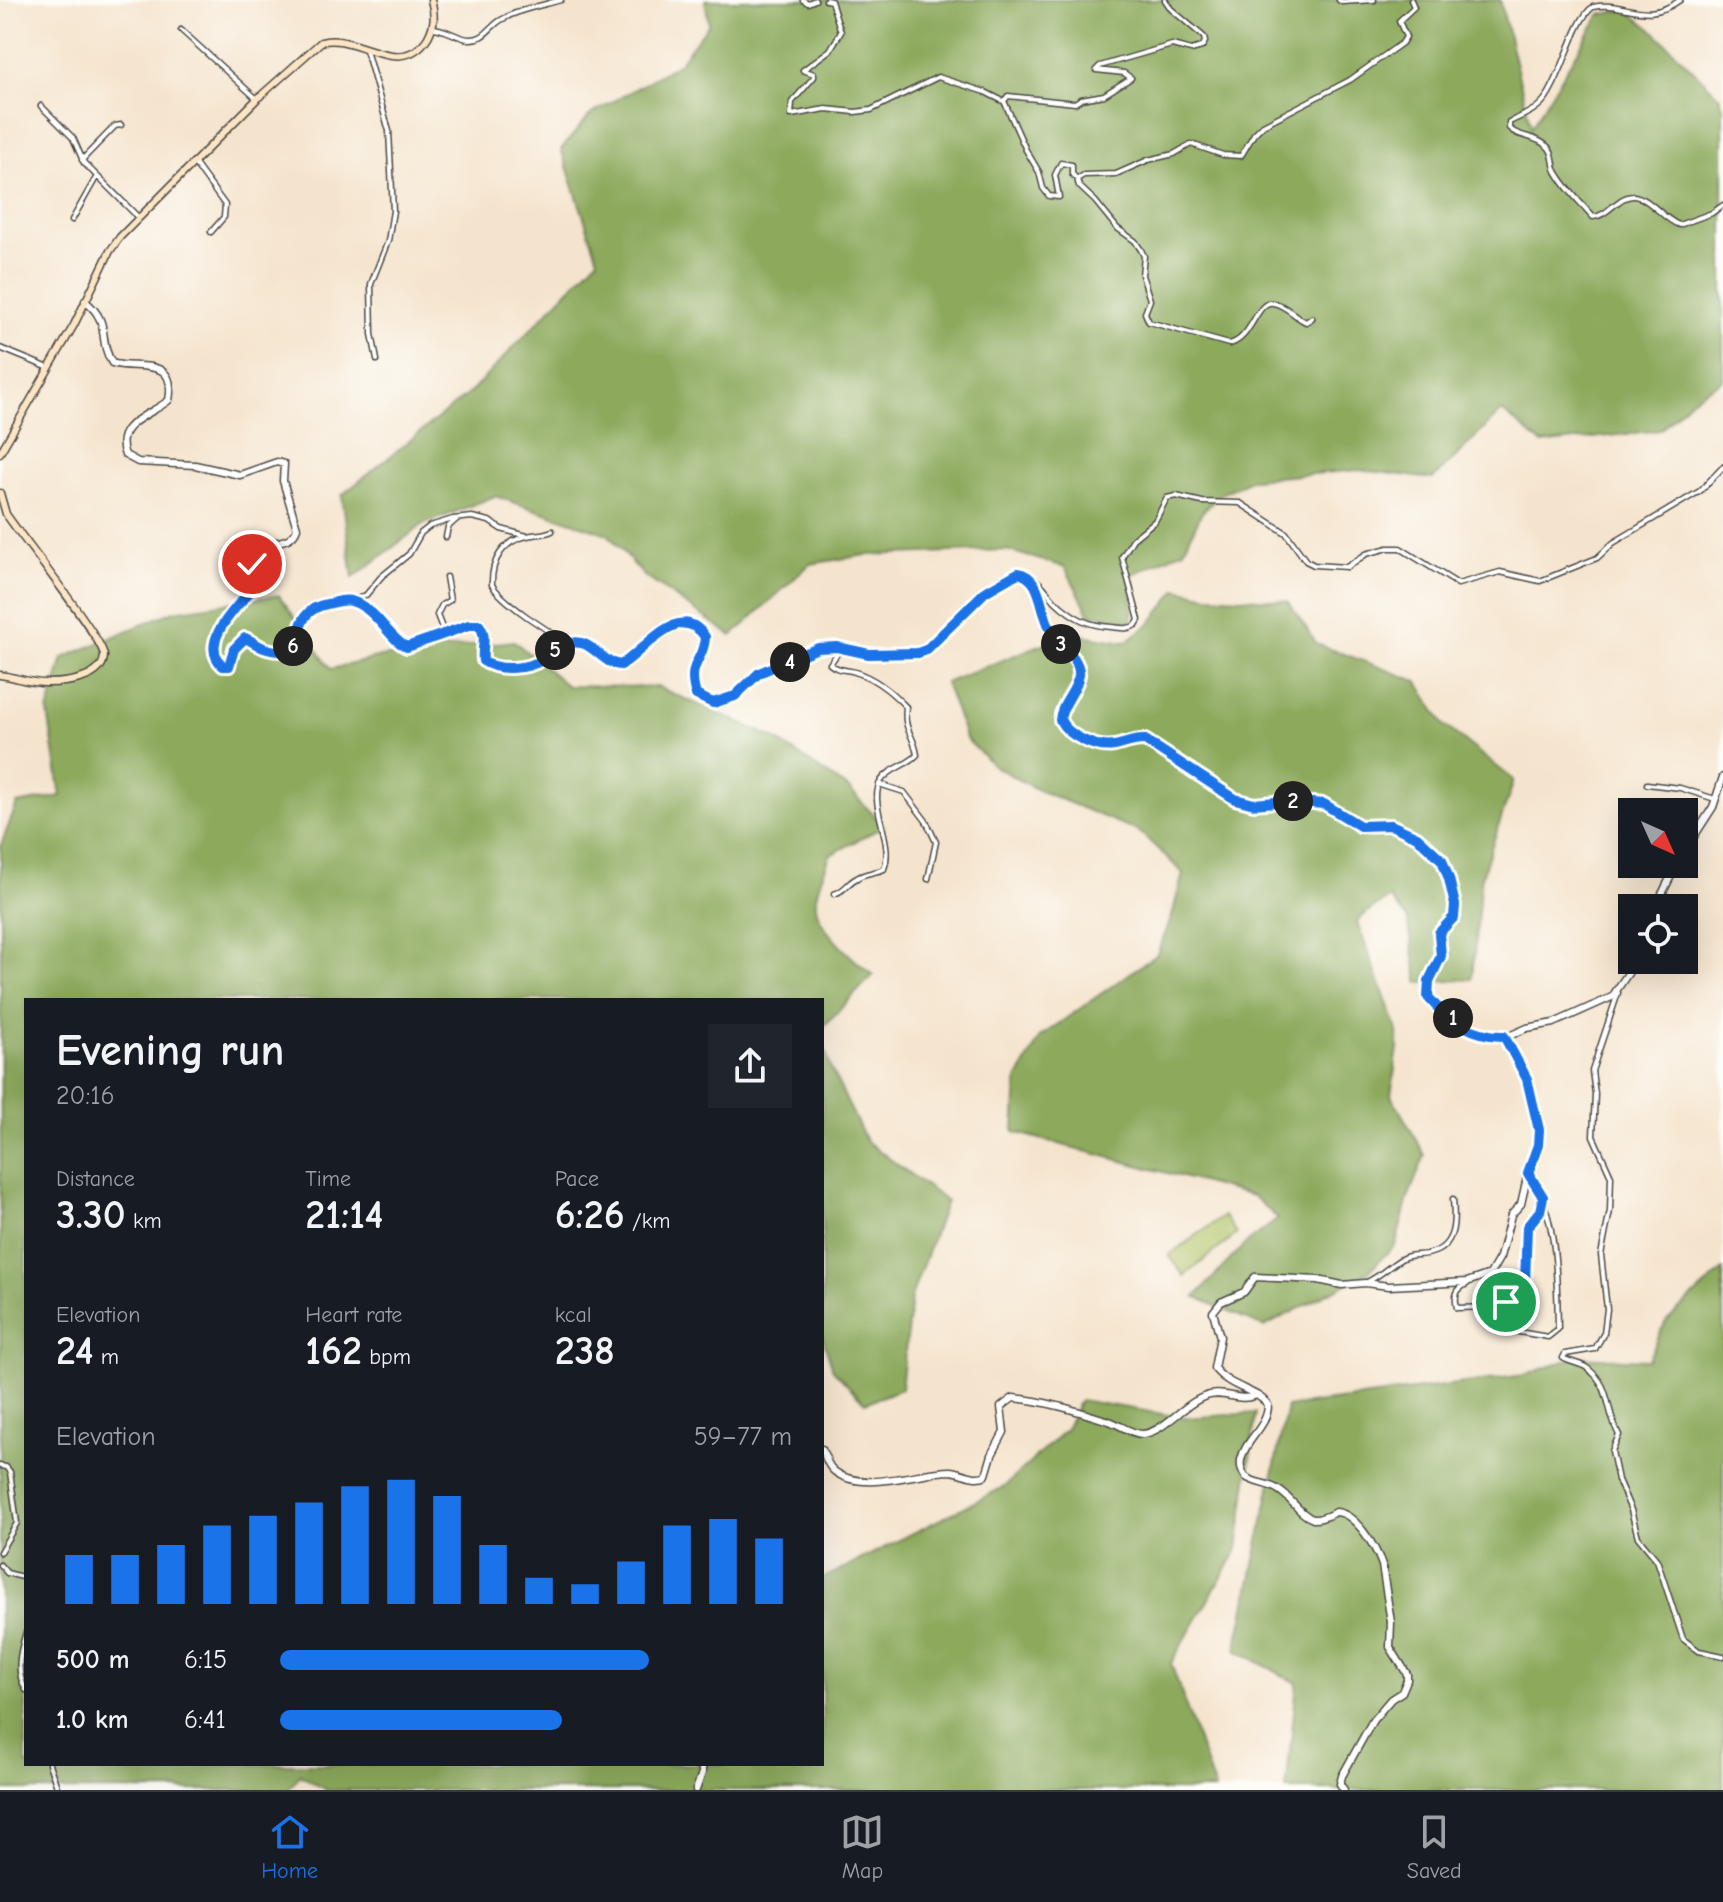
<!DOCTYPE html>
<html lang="en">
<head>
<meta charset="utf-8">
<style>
	body { margin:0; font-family:"Comic Neue",sans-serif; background:#20242c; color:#f1f3f6; height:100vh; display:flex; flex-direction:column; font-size:30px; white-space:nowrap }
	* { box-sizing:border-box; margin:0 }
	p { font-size:26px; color:#9ea1a6 }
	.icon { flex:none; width:44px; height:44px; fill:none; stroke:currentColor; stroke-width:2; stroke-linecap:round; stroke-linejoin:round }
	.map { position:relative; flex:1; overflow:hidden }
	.panel { position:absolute; left:24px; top:998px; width:800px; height:768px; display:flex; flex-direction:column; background:#171b24; border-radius:0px; box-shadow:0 8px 32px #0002 }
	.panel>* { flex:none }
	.needle { width:52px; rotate:135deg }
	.fabs { position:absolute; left:1618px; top:798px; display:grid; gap:16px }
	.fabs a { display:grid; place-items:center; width:80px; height:80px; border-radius:0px; background:#171b24; box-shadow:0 8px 32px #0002; font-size:40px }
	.pin { position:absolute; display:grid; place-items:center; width:68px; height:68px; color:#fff; margin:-34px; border:4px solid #fff; border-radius:50%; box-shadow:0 2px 8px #0007 }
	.km { position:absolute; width:40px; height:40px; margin:-20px; border-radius:50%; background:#222; color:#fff; font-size:22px; line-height:40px; text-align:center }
	.round { display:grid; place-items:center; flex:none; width:84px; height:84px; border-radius:0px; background:#20242c }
	.summary { display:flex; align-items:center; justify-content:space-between; height:136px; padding:0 32px }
	h1 { font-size:44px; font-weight:700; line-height:60px }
	.figures { display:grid; grid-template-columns:repeat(3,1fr); gap:12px; height:136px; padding:8px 32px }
	.figures div { display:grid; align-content:center }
	.figures b { font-size:40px; font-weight:700 }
	.figures small { font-size:22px; font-weight:400 }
	.figures p { font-size:22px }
	.chart { height:224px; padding:16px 32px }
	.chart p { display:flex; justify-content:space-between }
	.chart svg { width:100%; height:144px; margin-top:8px; stroke:#1a73e8; stroke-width:6 }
	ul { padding:0 32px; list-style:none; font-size:26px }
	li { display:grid; grid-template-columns:128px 96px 1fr; align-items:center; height:60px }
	li i { height:20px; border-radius:10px; background:#1a73e8 }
	.tab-bar { display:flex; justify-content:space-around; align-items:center; height:112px; border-top:2px solid #363941; background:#171b24; font-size:22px; color:#9ea1a6 }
	.tab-bar a { display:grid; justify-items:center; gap:4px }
	.tab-bar .selected { color:#1a73e8 }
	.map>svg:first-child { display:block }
	.green { fill:#b1c367; stroke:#6e7749; stroke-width:2 }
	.forest { fill:#8ca95c; stroke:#5c6a44; stroke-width:2 }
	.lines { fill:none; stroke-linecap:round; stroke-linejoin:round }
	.minor-casing { stroke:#494743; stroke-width:7 }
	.tertiary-casing { stroke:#494743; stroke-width:9 }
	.secondary-casing { stroke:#494743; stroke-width:9 }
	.minor { stroke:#fff; stroke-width:4 }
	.tertiary { stroke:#fff; stroke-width:6 }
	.secondary { stroke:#fce5c4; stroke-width:6 }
	.route-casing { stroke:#fff; stroke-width:16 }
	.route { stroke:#1a73e8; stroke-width:10 }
</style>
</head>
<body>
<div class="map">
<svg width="1723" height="1790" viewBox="0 0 1723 1790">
	<rect width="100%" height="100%" fill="#fdfcf7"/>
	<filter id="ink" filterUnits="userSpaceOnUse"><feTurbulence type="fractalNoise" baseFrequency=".0125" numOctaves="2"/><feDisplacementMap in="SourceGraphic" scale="16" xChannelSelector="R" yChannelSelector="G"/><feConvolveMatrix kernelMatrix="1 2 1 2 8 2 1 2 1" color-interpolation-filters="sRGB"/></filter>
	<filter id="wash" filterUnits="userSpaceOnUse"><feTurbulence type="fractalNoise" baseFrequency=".006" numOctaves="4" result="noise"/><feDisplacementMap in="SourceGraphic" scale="32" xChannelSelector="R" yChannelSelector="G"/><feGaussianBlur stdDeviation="1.8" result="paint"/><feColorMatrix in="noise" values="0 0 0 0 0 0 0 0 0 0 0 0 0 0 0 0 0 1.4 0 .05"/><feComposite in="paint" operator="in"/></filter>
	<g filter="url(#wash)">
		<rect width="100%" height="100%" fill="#f5e4cd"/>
		<path class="green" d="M 1224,1216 L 1237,1234 L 1184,1276 L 1169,1255 Z"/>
		<path class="forest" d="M 705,0 L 1500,0 L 1531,127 L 1600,15 L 1626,9 L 1655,32 L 1720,97 L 1723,107 L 1723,380 L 1691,399 L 1660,430 L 1542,444 L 1502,411 L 1433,479 L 1360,470 L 1252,479 L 1221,494 L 1202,512 L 1184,550 L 1133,574 L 1132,622 L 1089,613 L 1065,567 L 1006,550 L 866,555 L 810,564 L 732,636 L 643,575 L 608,534 L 495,496 L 422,525 L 353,578 L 342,495 L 473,390 L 598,259 L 561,149 L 590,115 L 678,64 L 709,24 Z
			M 1177,589 L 1209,596 L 1288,601 L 1317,644 L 1417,681 L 1444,725 L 1514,780 L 1481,878 L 1472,979 L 1418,982 L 1408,920 L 1390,898 L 1367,912 L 1357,922 L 1397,1030 L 1398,1048 L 1391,1095 L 1425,1155 L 1408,1198 L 1396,1244 L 1368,1272 L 1264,1327 L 1195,1297 L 1244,1245 L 1278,1219 L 1253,1196 L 1014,1132 L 1017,1080 L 1040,1037 L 1157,954 L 1172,916 L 1183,873 L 1140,832 L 1036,789 L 994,766 L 966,739 L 945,683 L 1070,633 L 1125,642 L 1150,624 Z
			M 279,595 L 331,669 L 389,655 L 514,641 L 567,686 L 658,687 L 772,737 L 849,789 L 884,826 L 830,855 C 826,869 815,888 816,903 C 816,928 854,960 873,975 L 822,1028 L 822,1000 L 26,1000 L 26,1764 L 822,1764 L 822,1579 L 1004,1487 L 1066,1429 L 1080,1400 L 1186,1418 L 1256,1413 L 1238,1549 L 1171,1663 L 1215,1790 L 326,1790 L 300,1775 L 288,1790 L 0,1790 L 1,845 L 17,804 L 61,796 L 48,712 L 63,658 L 174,611 Z
			M 822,1041 L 831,1069 L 866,1141 L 946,1201 L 911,1297 L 901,1389 L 865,1403 L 833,1370 L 822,1335 Z
			M 1723,1270 L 1723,1790 L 1286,1790 L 1297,1683 L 1236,1650 L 1287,1407 L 1525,1375 L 1576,1357 L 1648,1360 L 1666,1321 Z"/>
	</g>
	<g filter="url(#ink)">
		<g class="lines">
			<defs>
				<path id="minor" d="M 803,0 L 808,3 L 815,0
					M 826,0 L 831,1 L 841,32 L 830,50 L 803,70 L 814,74 L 814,77 L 792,102 L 791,115 L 826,109 L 855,112 L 871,110 L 938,77 L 985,92 L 1003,101
					M 1339,0 L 1342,2 L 1374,0
					M 1680,0 C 1645,26 1624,0 1593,7 C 1575,18 1562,78 1545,99 C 1536,111 1522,116 1509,122 L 1509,128 C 1518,138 1534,134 1548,147 C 1555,154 1552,163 1556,171 C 1565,188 1581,203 1593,217 C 1609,216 1618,195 1634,196 C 1650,198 1663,219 1679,225 L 1712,213 L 1723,205
					M 433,28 C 447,29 457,38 469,39 C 485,40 489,27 501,20 C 520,9 540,6 561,0
					M 181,30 L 257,99
					M 366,50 L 389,131 L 393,211 L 388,241 L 371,284 L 372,334 L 377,360
					M 41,106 L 73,138 L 84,163 L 138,217
					M 82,160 L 115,126 L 121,125
					M 195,164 L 225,205 L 224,217 L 211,232
					M 1077,179 L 1072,174 L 1072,165 L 1061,163 L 1055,175 L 1059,197 L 1049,196 L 1043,188 L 1039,172 L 1026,150 L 1004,101 L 1008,96 L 1075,103 L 1081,99 L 1104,95 L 1131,78 L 1124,73 L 1096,70 L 1100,66 L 1172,45 L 1191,50 L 1202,47 L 1205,42 L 1204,37 L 1171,9 L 1165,0
					M 72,220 L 97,176
					M 1312,318 L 1306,322 C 1295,317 1286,305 1273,303 C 1256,300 1252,340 1229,344 L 1149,322 L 1145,313 L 1150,300 L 1142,275 L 1144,256 L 1141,250 L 1135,241 L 1117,228 L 1095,201 L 1079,186 L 1077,179 L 1084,175 L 1116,174 L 1148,160 L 1174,154 L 1191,144 L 1223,155 L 1241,156 L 1254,134 L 1263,125 L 1350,80 L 1402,43 L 1406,37 L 1399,21 L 1414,7 L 1411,0
					M 0,348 L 49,368
					M 552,531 C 543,535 535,534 527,536 C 502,541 491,562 492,585 C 504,604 549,632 569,643
					M 446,537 L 448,527 L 457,519
					M 1027,575 C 1040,580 1046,591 1055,601 C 1072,617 1088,626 1112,627 C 1121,628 1127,630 1136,625 L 1139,620 L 1122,557 L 1133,539 L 1155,521 L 1167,498 L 1176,496 L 1202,502 L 1240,503 L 1286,533 L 1306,561 L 1314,565 L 1347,567 L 1366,554 L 1388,548 L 1400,548 L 1458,584 L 1500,572 L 1540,581 L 1597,558 L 1613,543 L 1700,491 L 1723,467
					M 353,601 L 366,595 L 381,577 L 409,554 L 421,533 L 430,526 L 453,519 L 472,517 L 489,521 L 501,529 L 527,536
					M 444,633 L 437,615 L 442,605 L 450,600 L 446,577
					M 879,784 L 904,792 L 926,821 L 936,842 L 928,879
					M 1647,784 L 1680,788 L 1715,799
					M 834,894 C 845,891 847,883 857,878 C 864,873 875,873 884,869 C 895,841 867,804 881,781 C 888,769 908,765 917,755 C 914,734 903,731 906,707 C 892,692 875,678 855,672 C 845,669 838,671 830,664 L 841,648
					M 1618,993 L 1592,1071 L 1595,1094 L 1593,1136 L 1611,1176 L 1610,1211 L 1601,1255 L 1607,1309 L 1604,1333 L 1595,1349 L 1565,1354 L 1563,1358 C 1571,1363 1580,1363 1587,1368 C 1612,1386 1605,1410 1619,1435 L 1612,1451 L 1618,1480 L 1631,1510 L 1638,1537 L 1657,1560 L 1683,1639 L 1699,1651 L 1723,1656
					M 1367,1282 C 1382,1275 1393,1262 1405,1257 C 1413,1254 1422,1256 1431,1253 C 1456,1246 1455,1221 1453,1199
					M 1467,1284 C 1456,1289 1454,1296 1457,1308 L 1490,1307 L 1506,1302 L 1521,1288 L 1527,1277 L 1527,1227 L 1540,1211 L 1543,1200
					M 1513,1331 L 1548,1337 L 1558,1329 C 1557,1282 1558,1213 1529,1175
					M 0,1466 L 6,1467 L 10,1472 L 17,1523 L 0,1552
					M 0,1565 L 7,1573 L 26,1578
					M 26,1632 C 20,1652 15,1671 26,1690
					M 49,1764 L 58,1790"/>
				<path id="tertiary" d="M 85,301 C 112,323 97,338 112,363 C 134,371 178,354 169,400 C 152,415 112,423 125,455 L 138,462 L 195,465 L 240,475 L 277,462 L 284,464 L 283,481 L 297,528 C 290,549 264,536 254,555 C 249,567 256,578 252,589 L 223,624 L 214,644 L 218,663 L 223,666 L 229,666 L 234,649 L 245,638 C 253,641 259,647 267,649 C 314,662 283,612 327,604 C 334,603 343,599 351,601 C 377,608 389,640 407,647 L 469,625 L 479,625 C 488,636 481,648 483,661 C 499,671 527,669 543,660 C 552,654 559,645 569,643 C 591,637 599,666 618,664 C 645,662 675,592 705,637 C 704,655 678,683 701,699 C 725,716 740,685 756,674 C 765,669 776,667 785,664 C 796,659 807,652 818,648 C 833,644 846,650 860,652 C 875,655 914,657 927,649 C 949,635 994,572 1020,573 C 1038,574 1044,621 1054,634 C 1084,676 1084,668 1060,714 L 1060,720 C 1068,736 1094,748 1112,746 C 1124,745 1133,739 1145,740 C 1178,756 1204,787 1238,800 C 1260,809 1287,798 1311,801 C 1331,804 1341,818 1359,826 C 1370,831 1384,824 1395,827 C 1435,837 1456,878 1454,917 L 1439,933 L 1441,956 L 1429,981 L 1428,997 L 1467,1028 L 1483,1035 L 1509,1036 L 1527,1028 L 1554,1023 L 1612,997 L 1637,960
					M 1684,852 L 1713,807 L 1723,777
					M 1655,908 L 1677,864
					M 822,1449 C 825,1456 828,1467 834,1471 C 862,1494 919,1471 950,1471 C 963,1472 974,1481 986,1475 L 992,1455 L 1004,1432 L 1001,1407 L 1013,1398 C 1046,1401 1077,1411 1109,1421 C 1119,1424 1133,1435 1143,1434 C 1164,1432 1184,1403 1206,1396 C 1223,1390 1238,1402 1254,1396
					M 696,1790 L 702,1773 L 702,1764
					M 1344,1790 L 1340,1784 L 1342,1776 L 1373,1720 L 1391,1699 L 1402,1692 L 1407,1680 L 1407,1674 L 1390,1647 L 1391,1622 L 1382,1565 C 1376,1548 1356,1513 1336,1512 C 1329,1515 1321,1520 1313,1519 C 1300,1515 1291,1498 1280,1491 C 1270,1483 1255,1484 1246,1477 C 1242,1473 1240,1466 1241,1460 C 1245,1439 1268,1427 1268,1405 C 1257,1389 1230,1389 1214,1368 L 1220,1337 L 1213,1312 L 1221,1302 L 1244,1292 L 1255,1277 L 1318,1280 L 1342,1285 L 1365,1283 L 1389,1286 L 1467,1282 L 1490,1274 L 1500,1257 L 1511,1215 L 1521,1204 L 1530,1164 L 1538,1145 L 1539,1130 L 1527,1079 L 1504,1036"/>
				<path id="secondary" d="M 0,453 L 74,325 L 110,251 L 120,237 L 257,99 L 321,42 C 354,31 401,81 428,37 C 435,24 435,14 431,0
					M 0,493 L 6,514 C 21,537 104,639 104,656 C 103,679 66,683 48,683 C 32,684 16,677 0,675"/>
			</defs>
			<use href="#minor" class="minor-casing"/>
			<use href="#tertiary" class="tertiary-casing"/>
			<use href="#secondary" class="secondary-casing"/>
			<use href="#minor" class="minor"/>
			<use href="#tertiary" class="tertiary"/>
			<use href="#secondary" class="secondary"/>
		</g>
	</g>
	<g class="lines" filter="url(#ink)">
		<defs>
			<path id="route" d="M 252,564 L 254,583 L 252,589 C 237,607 197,643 223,666 L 229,666 L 234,649 L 245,638 C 253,641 259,647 267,649 C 314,662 283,612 327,604 C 334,603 343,599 351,601 C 377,608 389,640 407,647 L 469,625 L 479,625 C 488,636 481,648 483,661 C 499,672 528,669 544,659 C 553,653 560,645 571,643 C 592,638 601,664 621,665 C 644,651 680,599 705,637 C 704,662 686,662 696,695 L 713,703 L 735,696 L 759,673 L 818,648 L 837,647 L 869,654 L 918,653 L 926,650 L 985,592 L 1018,573 C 1042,577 1040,610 1050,628 C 1058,641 1081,659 1079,675 C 1077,691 1061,704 1060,720 C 1068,736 1096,749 1114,746 C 1126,744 1134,739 1145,740 L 1235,799 L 1254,804 L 1287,801 L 1324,804 L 1360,826 L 1391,825 L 1417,837 L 1442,860 L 1449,879 L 1455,905 L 1454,917 L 1439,933 L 1441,956 L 1429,981 L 1428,997 C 1446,1019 1475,1037 1504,1036 L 1527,1079 L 1539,1130 L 1538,1145 L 1528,1173 L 1543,1197 L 1540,1211 L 1527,1227 L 1525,1282 L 1517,1293 L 1506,1302"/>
		</defs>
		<use href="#route" class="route-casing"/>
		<use href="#route" class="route"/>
	</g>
</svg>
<div class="fabs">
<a><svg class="needle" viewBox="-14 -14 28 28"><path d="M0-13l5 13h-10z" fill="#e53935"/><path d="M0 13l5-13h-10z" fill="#9ea1a6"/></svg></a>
<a><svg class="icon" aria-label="locate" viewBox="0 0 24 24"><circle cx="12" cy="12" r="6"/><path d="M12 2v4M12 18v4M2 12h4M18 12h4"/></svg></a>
</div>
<div class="pin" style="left:1506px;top:1302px;background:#1e9e55"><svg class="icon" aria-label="arrive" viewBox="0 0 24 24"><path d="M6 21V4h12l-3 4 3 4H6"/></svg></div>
<div class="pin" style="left:252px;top:564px;background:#d93025"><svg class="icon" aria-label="check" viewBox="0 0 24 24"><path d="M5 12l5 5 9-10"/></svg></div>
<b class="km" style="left:1453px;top:1018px">1</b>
<b class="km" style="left:1293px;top:801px">2</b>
<b class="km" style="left:1061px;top:644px">3</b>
<b class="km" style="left:790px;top:662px">4</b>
<b class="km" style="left:555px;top:650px">5</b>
<b class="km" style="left:293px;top:646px">6</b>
<section class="panel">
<div class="summary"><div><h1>Evening run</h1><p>20:16</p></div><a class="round"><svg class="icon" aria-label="share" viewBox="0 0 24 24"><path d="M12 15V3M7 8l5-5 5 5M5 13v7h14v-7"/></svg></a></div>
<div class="figures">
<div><p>Distance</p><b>3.30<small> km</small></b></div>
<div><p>Time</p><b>21:14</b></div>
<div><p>Pace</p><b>6:26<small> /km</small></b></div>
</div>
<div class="figures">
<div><p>Elevation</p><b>24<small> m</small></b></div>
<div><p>Heart rate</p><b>162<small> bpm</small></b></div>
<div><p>kcal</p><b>238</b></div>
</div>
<div class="chart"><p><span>Elevation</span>59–77 m</p>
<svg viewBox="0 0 160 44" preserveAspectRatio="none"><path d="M5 44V29M15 44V29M25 44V26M35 44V20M45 44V17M55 44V13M65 44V8M75 44V6M85 44V11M95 44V26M105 44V36M115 44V38M125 44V31M135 44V20M145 44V18M155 44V24"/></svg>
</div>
<ul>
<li><b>500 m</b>6:15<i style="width:72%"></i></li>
<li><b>1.0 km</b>6:41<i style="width:55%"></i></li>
</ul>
</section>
</div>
<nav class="tab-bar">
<a class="selected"><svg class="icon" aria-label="home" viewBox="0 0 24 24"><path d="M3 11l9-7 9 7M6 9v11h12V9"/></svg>Home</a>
<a><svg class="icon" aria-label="map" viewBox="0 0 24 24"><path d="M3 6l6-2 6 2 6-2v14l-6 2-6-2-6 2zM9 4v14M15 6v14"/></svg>Map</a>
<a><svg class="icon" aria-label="saved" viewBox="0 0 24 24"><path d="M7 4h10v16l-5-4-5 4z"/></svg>Saved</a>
</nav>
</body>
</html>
